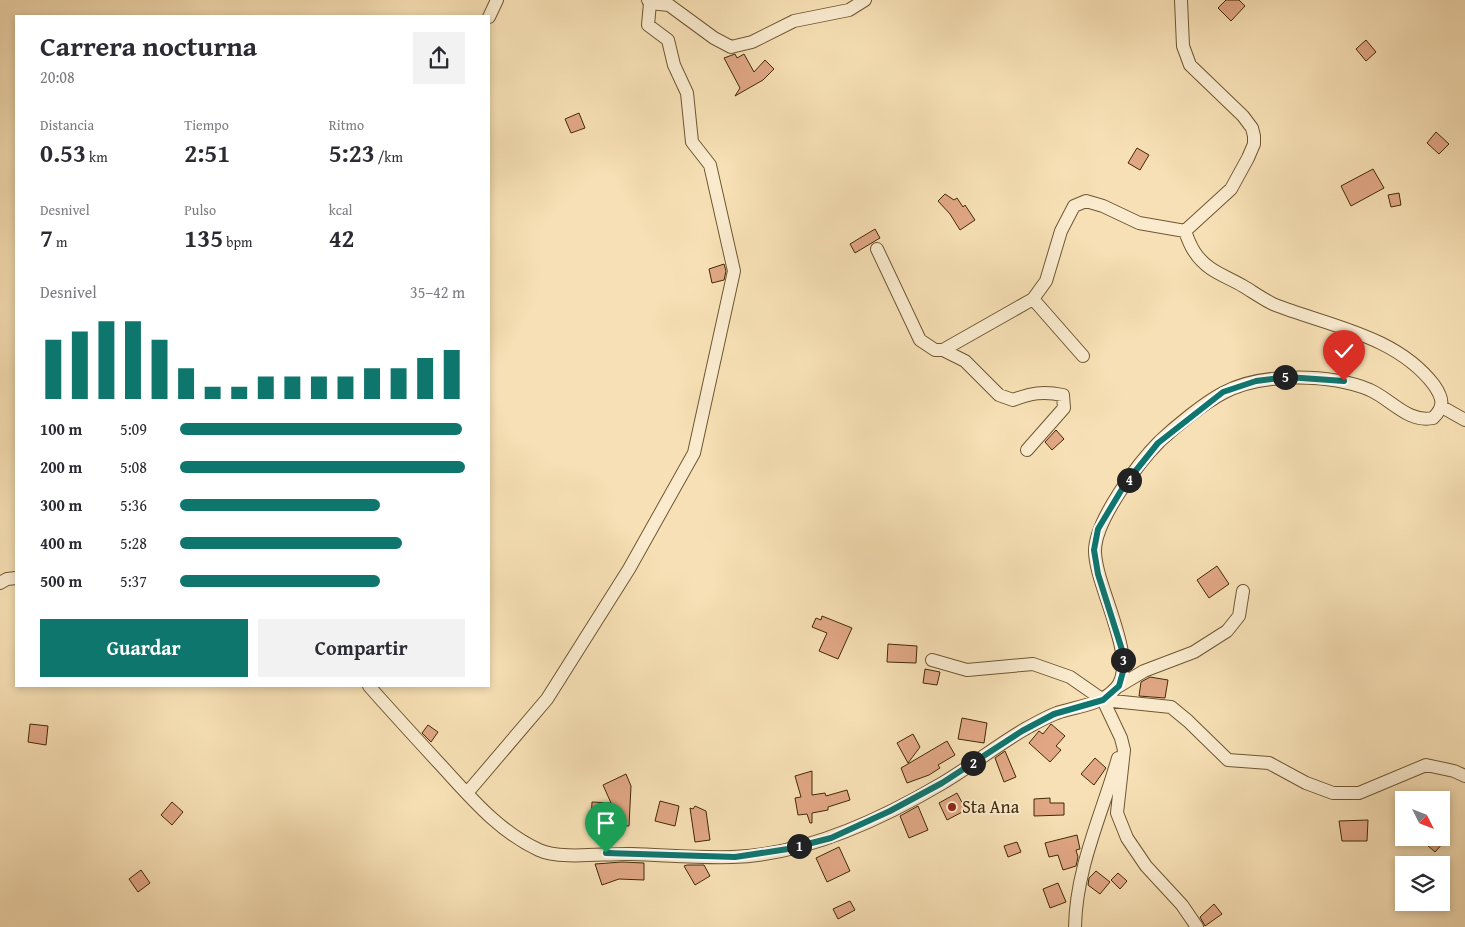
<!DOCTYPE html>
<html lang="es">
<head>
<meta charset="utf-8">
<style>
	body { margin:0; font-family:"Gentium Book Plus",serif; background:#f2f2f3; color:#2b2b33; height:100vh; display:flex; flex-direction:column; font-size:19px; white-space:nowrap }
	* { box-sizing:border-box; margin:0 }
	p { font-size:16px; color:#7c7c81 }
	.icon { flex:none; width:28px; height:28px; fill:none; stroke:currentColor; stroke-width:2; stroke-linecap:round; stroke-linejoin:round }
	.map { position:relative; flex:1; overflow:hidden }
	.sheet { position:absolute; left:15px; top:15px; width:475px; height:672px; display:flex; flex-direction:column; background:#fff; border-radius:0px; box-shadow:0 2px 8px #0003 }
	.sheet>* { flex:none }
	.needle { width:32px; rotate:132deg }
	.controls { position:absolute; left:1395px; top:791px; display:grid; gap:10px }
	.controls a { display:grid; place-items:center; width:55px; height:55px; border-radius:0px; background:#fff; box-shadow:0 2px 8px #0003; font-size:25px }
	.pin { position:absolute; display:grid; place-items:center; width:42px; height:42px; color:#fff; margin:-51px -21px; border-radius:50% 50% 50% 0; rotate:-45deg; box-shadow:0 0 5px #0007 }
	.pin .icon { rotate:45deg }
	.km { position:absolute; width:25px; height:25px; margin:-12px; border-radius:50%; background:#222; color:#fff; font-size:14px; line-height:25px; text-align:center }
	.round { display:grid; place-items:center; flex:none; width:52px; height:52px; border-radius:0px; background:#f2f2f3 }
	.headline { display:flex; align-items:center; justify-content:space-between; height:85px; padding:0 25px }
	h1 { font-size:28px; font-weight:800; line-height:38px }
	.figures { display:grid; grid-template-columns:repeat(3,1fr); gap:8px; height:85px; padding:5px 25px }
	.figures div { display:grid; align-content:center }
	.figures b { font-size:25px; font-weight:800 }
	.figures small { font-size:14px; font-weight:400 }
	.figures p { font-size:14px }
	.chart { height:140px; padding:10px 25px }
	.chart p { display:flex; justify-content:space-between }
	.chart svg { width:100%; height:90px; margin-top:5px; stroke:#0f766e; stroke-width:6 }
	.action { display:flex; gap:10px; margin-top:auto; padding:10px 25px }
	.action a { flex:1; height:58px; border-radius:0px; background:#0f766e; color:#fff; font-size:20px; font-weight:800; line-height:58px; text-align:center }
	.action a+a { background:#f2f2f3; color:#2b2b33 }
	ul { padding:0 25px; list-style:none; font-size:16px }
	li { display:grid; grid-template-columns:80px 60px 1fr; align-items:center; height:38px }
	li i { height:12px; border-radius:6px; background:#0f766e }
	.map>svg:first-child { display:block }
	.building { fill:#e1a785; stroke:#412907 }
	.lines { fill:none; stroke-linecap:round; stroke-linejoin:round }
	.minor-casing { stroke:#6e5732; stroke-width:14 }
	.minor { stroke:#faebcf; stroke-width:12 }
	.route-casing { stroke:#fff; stroke-width:10 }
	.route { stroke:#0f766e; stroke-width:6 }
	.poi-dot { fill:#8f2418; stroke:#faebcf; stroke-width:2 }
	.labels { text-anchor:middle; stroke-width:4; stroke-linejoin:round; paint-order:stroke }
	.poi-label { font-size:18px; fill:#412907; stroke:#faebcf; text-anchor:start }
</style>
</head>
<body>
<div class="map">
<svg width="1465" height="927" viewBox="0 0 1465 927">
	<rect width="100%" height="100%" fill="#f7e0b5"/>
	<filter id="stains"><feTurbulence type="fractalNoise" baseFrequency=".004" numOctaves="4"/><feColorMatrix values="0 0 0 0 .2 0 0 0 0 .09 0 0 0 0 .02 0 0 0 .5 -.17"/></filter>
	<radialGradient id="worn" r=".72"><stop offset=".6" stop-color="#630" stop-opacity="0"/><stop offset="1" stop-color="#630" stop-opacity=".3"/></radialGradient>
	<path class="building" d="M 1226,0 L 1239,0 L 1245,6 L 1231,21 L 1218,8 Z
		M 1366,40 L 1376,52 L 1366,61 L 1356,49 Z
		M 735,54 L 737,58 L 744,54 L 754,72 L 765,60 L 774,69 L 763,80 L 735,96 L 740,88 L 724,58 Z
		M 579,113 L 585,128 L 571,133 L 565,119 Z
		M 1436,132 L 1449,144 L 1439,154 L 1427,143 Z
		M 1137,148 L 1149,155 L 1140,170 L 1128,163 Z
		M 1373,169 L 1384,188 L 1351,206 L 1341,186 Z
		M 1399,193 L 1401,205 L 1391,207 L 1388,195 Z
		M 945,194 L 954,200 L 957,198 L 963,207 L 965,205 L 975,220 L 960,230 L 950,214 L 938,201 Z
		M 875,229 L 880,238 L 855,253 L 850,244 Z
		M 724,264 L 726,271 L 724,280 L 712,283 L 709,269 Z
		M 1056,430 L 1064,439 L 1052,450 L 1045,442 Z
		M 1217,566 L 1229,584 L 1209,598 L 1197,580 Z
		M 822,616 L 852,628 L 838,659 L 819,651 L 827,633 L 812,627 L 816,618 L 821,620 Z
		M 888,644 L 917,646 L 916,663 L 887,662 Z
		M 925,669 L 940,672 L 937,685 L 923,683 Z
		M 1150,677 L 1168,680 L 1165,698 L 1139,696 L 1141,682 Z
		M 962,718 L 987,723 L 984,743 L 958,739 Z
		M 30,724 L 48,726 L 46,745 L 28,742 Z
		M 1051,724 L 1065,736 L 1056,746 L 1061,750 L 1050,762 L 1029,743 L 1039,731 L 1043,734 Z
		M 428,725 L 438,732 L 431,742 L 422,733 Z
		M 913,734 L 920,747 L 908,763 L 897,743 Z
		M 947,741 L 955,755 L 938,765 L 940,768 L 929,775 L 907,783 L 901,768 Z
		M 1005,751 L 1016,777 L 1004,782 L 995,758 Z
		M 1095,758 L 1106,768 L 1094,785 L 1081,774 Z
		M 812,771 L 812,795 L 825,793 L 826,796 L 847,790 L 850,800 L 828,807 L 828,810 L 812,813 L 812,823 L 810,823 L 807,814 L 798,815 L 795,798 L 801,797 L 795,776 Z
		M 626,774 L 631,786 L 629,826 L 591,825 L 592,802 L 611,803 L 603,785 Z
		M 957,793 L 966,810 L 947,820 L 939,803 Z
		M 1050,798 L 1050,803 L 1064,803 L 1064,815 L 1034,816 L 1034,799 Z
		M 660,801 L 679,806 L 675,826 L 655,821 Z
		M 172,802 L 183,812 L 172,825 L 161,815 Z
		M 695,806 L 706,811 L 710,840 L 695,842 L 690,808 L 693,809 Z
		M 918,806 L 928,830 L 909,838 L 900,816 Z
		M 1368,820 L 1367,841 L 1342,841 L 1339,821 Z
		M 1077,835 L 1080,849 L 1076,850 L 1078,857 L 1076,866 L 1063,870 L 1058,855 L 1049,857 L 1045,843 Z
		M 1433,838 L 1439,838 L 1444,842 L 1435,852 L 1427,845 Z
		M 1017,842 L 1021,852 L 1008,857 L 1004,846 Z
		M 839,847 L 850,871 L 827,882 L 816,858 Z
		M 622,862 L 644,863 L 644,880 L 619,879 L 602,885 L 595,864 Z
		M 687,865 L 704,865 L 710,876 L 695,885 L 684,866 Z
		M 141,870 L 150,883 L 138,892 L 129,879 Z
		M 1096,871 L 1110,882 L 1100,894 L 1088,885 L 1089,878 Z
		M 1118,873 L 1127,881 L 1120,889 L 1111,880 Z
		M 1058,883 L 1066,902 L 1050,908 L 1043,889 Z
		M 850,901 L 855,910 L 838,919 L 833,909 Z
		M 1214,904 L 1222,914 L 1205,926 L 1200,917 Z"/>
	<g class="lines">
		<defs>
			<path id="minor" d="M 648,0 L 650,3 L 669,5 L 714,38 L 731,47 L 752,42 L 794,21 L 849,10 L 865,0
				M 489,17 L 497,0
				M 877,249 L 920,340 L 935,350 L 943,350 L 1033,299 L 1046,281 L 1061,231 L 1074,206 L 1086,201 L 1103,206 L 1139,223 L 1185,231
				M 1033,299 L 1083,356
				M 943,350 L 965,361 L 999,395 L 1013,400 C 1031,393 1043,391 1063,395 L 1064,408 L 1027,450
				M 1442,407 L 1465,420
				M 0,583 L 7,579 L 16,578
				M 932,660 L 967,670 L 1033,664 L 1070,677 L 1103,700 L 1121,738 L 1124,750 L 1117,813 L 1127,838 L 1146,866 L 1182,905 L 1197,927
				M 369,686 C 391,711 414,736 437,761 C 467,793 497,831 539,850 C 560,860 607,853 632,854 C 665,855 699,858 732,857 C 805,855 880,820 941,784 C 970,767 996,746 1025,729 C 1036,723 1046,717 1057,713 C 1078,706 1101,705 1116,688 C 1140,661 1095,586 1095,551 C 1095,520 1139,462 1160,441 C 1176,426 1204,403 1223,393 C 1261,372 1331,374 1370,390 C 1392,400 1408,423 1433,418 C 1445,407 1443,398 1434,385 C 1396,335 1328,326 1273,304 C 1263,299 1253,292 1243,286 C 1233,280 1220,275 1210,268 C 1196,258 1190,246 1185,231 L 1231,189 L 1248,158 L 1254,144 L 1254,136 L 1252,128 L 1243,116 L 1190,65 L 1183,46 L 1181,0
				M 1119,686 L 1144,671 L 1194,652 L 1227,631 L 1239,616 L 1243,591
				M 1103,700 L 1171,707 L 1188,721 L 1228,760 L 1269,763 L 1306,783 L 1333,793 L 1359,793 L 1426,765 L 1454,771 L 1465,776
				M 467,793 L 547,699 L 629,569 L 694,453 L 734,271 L 710,165 L 692,142 L 687,93 L 674,65 L 668,40 L 648,25 L 650,3
				M 1075,927 C 1076,868 1102,814 1118,758"/>
		</defs>
		<use href="#minor" class="minor-casing"/>
		<use href="#minor" class="minor"/>
	</g>
	<g class="lines">
		<defs>
			<path id="route" d="M 606,853 L 735,857 L 788,849 L 831,838 L 890,811 L 942,783 L 1022,731 L 1054,714 L 1103,700 L 1119,686 L 1124,668 L 1123,653 L 1098,574 L 1094,550 L 1098,529 L 1125,484 L 1158,443 L 1223,392 L 1256,381 L 1287,377 L 1344,381"/>
		</defs>
		<use href="#route" class="route-casing"/>
		<use href="#route" class="route"/>
	</g>
	<circle class="poi-dot" cx="952" cy="807" r="5"/>
	<g class="labels">
		<g class="poi-label">
			<text x="962" y="813">Sta Ana</text>
		</g>
	</g>
	<rect width="100%" height="100%" filter="url(#stains)"/>
	<rect width="100%" height="100%" fill="url(#worn)"/>
</svg>
<div class="controls">
<a><svg class="needle" viewBox="-14 -14 28 28"><path d="M0-13l5 13h-10z" fill="#e53935"/><path d="M0 13l5-13h-10z" fill="#7c7c81"/></svg></a>
<a><svg class="icon" aria-label="layers" viewBox="0 0 24 24"><path d="M12 4l9 5-9 5-9-5zM3 14l9 5 9-5"/></svg></a>
</div>
<div class="pin" style="left:606px;top:853px;background:#1e9e55"><svg class="icon" aria-label="arrive" viewBox="0 0 24 24"><path d="M6 21V4h12l-3 4 3 4H6"/></svg></div>
<div class="pin" style="left:1344px;top:381px;background:#d93025"><svg class="icon" aria-label="check" viewBox="0 0 24 24"><path d="M5 12l5 5 9-10"/></svg></div>
<b class="km" style="left:799px;top:846px">1</b>
<b class="km" style="left:973px;top:763px">2</b>
<b class="km" style="left:1123px;top:660px">3</b>
<b class="km" style="left:1129px;top:480px">4</b>
<b class="km" style="left:1285px;top:377px">5</b>
<section class="sheet">
<div class="headline"><div><h1>Carrera nocturna</h1><p>20:08</p></div><a class="round"><svg class="icon" aria-label="share" viewBox="0 0 24 24"><path d="M12 15V3M7 8l5-5 5 5M5 13v7h14v-7"/></svg></a></div>
<div class="figures">
<div><p>Distancia</p><b>0.53<small> km</small></b></div>
<div><p>Tiempo</p><b>2:51</b></div>
<div><p>Ritmo</p><b>5:23<small> /km</small></b></div>
</div>
<div class="figures">
<div><p>Desnivel</p><b>7<small> m</small></b></div>
<div><p>Pulso</p><b>135<small> bpm</small></b></div>
<div><p>kcal</p><b>42</b></div>
</div>
<div class="chart"><p><span>Desnivel</span>35–42 m</p>
<svg viewBox="0 0 160 44" preserveAspectRatio="none"><path d="M5 44V15M15 44V11M25 44V6M35 44V6M45 44V15M55 44V29M65 44V38M75 44V38M85 44V33M95 44V33M105 44V33M115 44V33M125 44V29M135 44V29M145 44V24M155 44V20"/></svg>
</div>
<ul>
<li><b>100 m</b>5:09<i style="width:99%"></i></li>
<li><b>200 m</b>5:08<i style="width:100%"></i></li>
<li><b>300 m</b>5:36<i style="width:70%"></i></li>
<li><b>400 m</b>5:28<i style="width:78%"></i></li>
<li><b>500 m</b>5:37<i style="width:70%"></i></li>
</ul>
<div class="action"><a>Guardar</a><a>Compartir</a></div>
</section>
</div>
</body>
</html>
